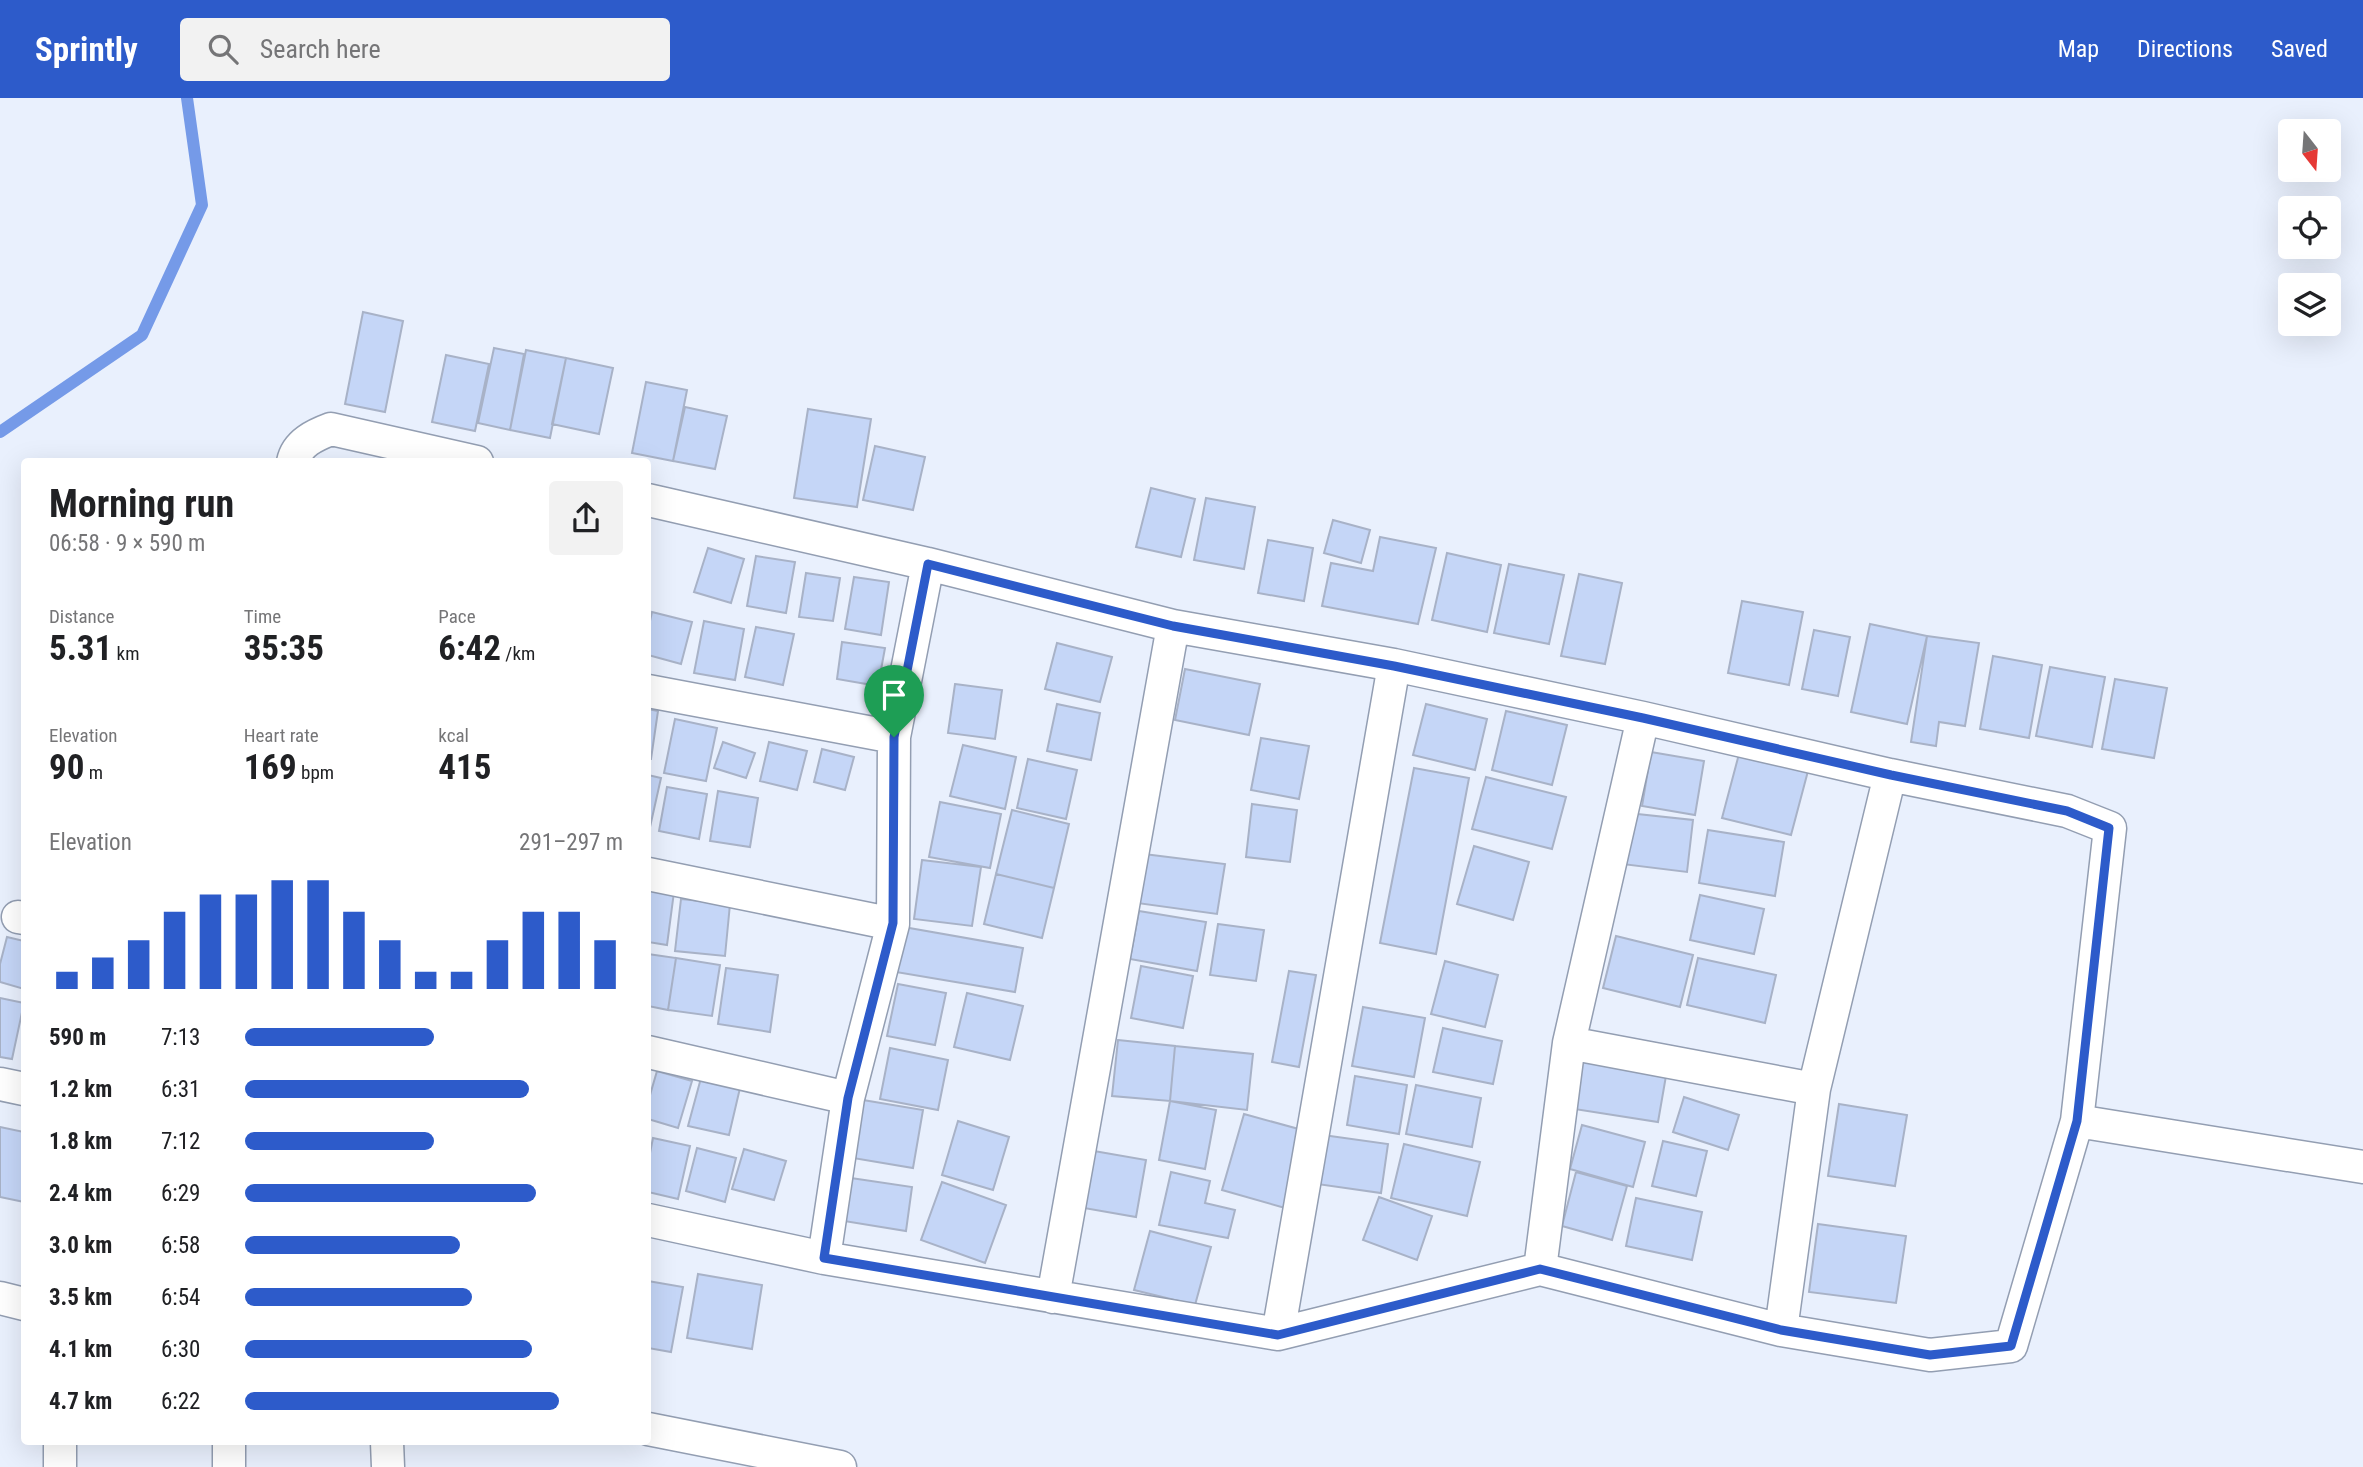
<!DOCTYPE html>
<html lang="en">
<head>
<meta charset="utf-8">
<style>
	body { margin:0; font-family:"Roboto Condensed",sans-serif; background:#f2f2f2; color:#202124; height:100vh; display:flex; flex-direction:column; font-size:26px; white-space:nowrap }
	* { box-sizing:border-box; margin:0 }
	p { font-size:23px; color:#757577 }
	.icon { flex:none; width:38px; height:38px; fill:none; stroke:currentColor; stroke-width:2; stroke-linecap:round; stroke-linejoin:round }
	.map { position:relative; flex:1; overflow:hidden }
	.drawer { position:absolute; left:21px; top:360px; width:630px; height:987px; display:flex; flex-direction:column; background:#fff; border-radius:7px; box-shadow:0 7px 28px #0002 }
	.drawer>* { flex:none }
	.needle { width:46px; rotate:163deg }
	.controls { position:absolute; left:2278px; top:21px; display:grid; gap:14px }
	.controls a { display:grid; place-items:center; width:63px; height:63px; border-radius:7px; background:#fff; box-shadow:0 7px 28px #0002; font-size:35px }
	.pin { position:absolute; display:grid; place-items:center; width:60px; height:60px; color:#fff; margin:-72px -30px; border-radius:50% 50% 50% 0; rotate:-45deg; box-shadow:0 0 7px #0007 }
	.pin .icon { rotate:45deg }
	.round { display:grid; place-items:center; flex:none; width:74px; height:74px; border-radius:7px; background:#f2f2f2 }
	.head { display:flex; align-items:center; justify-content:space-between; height:119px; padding:0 28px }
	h1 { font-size:38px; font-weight:700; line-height:52px }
	.figures { display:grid; grid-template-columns:repeat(3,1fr); gap:10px; height:119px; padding:7px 28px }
	.figures div { display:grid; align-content:center }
	.figures b { font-size:35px; font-weight:700 }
	.figures small { font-size:19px; font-weight:400 }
	.figures p { font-size:19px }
	.chart { height:196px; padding:14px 28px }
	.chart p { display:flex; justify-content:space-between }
	.chart svg { width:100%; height:126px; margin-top:7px; stroke:#2d5bca; stroke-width:6 }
	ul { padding:0 28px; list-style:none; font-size:23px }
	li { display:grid; grid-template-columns:112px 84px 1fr; align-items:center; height:52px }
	li i { height:18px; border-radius:9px; background:#2d5bca }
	header { display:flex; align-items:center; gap:42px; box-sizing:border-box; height:98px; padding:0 35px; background:#2d5bca; color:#fff }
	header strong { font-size:33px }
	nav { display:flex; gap:38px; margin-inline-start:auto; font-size:24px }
	.search { width:490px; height:63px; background:#f2f2f2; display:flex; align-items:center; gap:18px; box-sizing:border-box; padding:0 24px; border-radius:7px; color:#757577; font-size:26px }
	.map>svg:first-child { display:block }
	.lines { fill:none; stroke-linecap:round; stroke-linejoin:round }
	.stream { stroke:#759ae8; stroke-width:12 }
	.building { fill:#c5d6f7; stroke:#a8b2c7; stroke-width:2 }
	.street-casing { stroke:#939eb2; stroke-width:35 }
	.street { stroke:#fff; stroke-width:32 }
	.route-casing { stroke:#fff; stroke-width:14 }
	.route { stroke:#2d5bca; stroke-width:9 }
</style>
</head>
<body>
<header>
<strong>Sprintly</strong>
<div class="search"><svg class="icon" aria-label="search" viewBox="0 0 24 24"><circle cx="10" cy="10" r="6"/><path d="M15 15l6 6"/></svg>Search here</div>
<nav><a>Map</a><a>Directions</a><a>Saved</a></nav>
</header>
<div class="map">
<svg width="2363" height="1369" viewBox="0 0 2363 1369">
	<rect width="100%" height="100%" fill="#e9f0fd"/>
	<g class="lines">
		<path class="stream" d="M 0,334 L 142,237 L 202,107 L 187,0"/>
	</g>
	<path class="building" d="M 363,214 L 403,223 L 385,314 L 345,306 Z
		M 494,250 L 524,256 L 510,332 L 478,325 Z
		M 526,252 L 566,260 L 550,340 L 510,332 Z
		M 446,257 L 489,266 L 475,333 L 432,324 Z
		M 566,260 L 613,270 L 599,336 L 552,326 Z
		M 646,284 L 687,292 L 673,363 L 632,355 Z
		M 685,309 L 727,318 L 715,371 L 673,363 Z
		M 808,311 L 871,321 L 857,409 L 794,400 Z
		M 875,348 L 925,359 L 913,412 L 863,402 Z
		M 1151,390 L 1195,401 L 1181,459 L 1136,449 Z
		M 1206,400 L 1255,409 L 1244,471 L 1194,462 Z
		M 1333,422 L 1370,432 L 1361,465 L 1324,455 Z
		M 1380,439 L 1436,450 L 1418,526 L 1322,508 L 1331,465 L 1373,473 Z
		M 1268,442 L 1313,450 L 1304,503 L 1258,495 Z
		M 708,450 L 744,461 L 731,505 L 694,494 Z
		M 1447,455 L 1501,467 L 1487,534 L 1432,522 Z
		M 756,458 L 795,464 L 786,515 L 747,508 Z
		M 1509,466 L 1564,477 L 1549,546 L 1494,535 Z
		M 806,475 L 840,480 L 833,523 L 799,519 Z
		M 1579,476 L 1622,485 L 1605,566 L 1561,558 Z
		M 854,479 L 889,484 L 881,537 L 845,531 Z
		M 1742,503 L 1803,514 L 1789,587 L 1728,575 Z
		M 652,514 L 692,524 L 681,566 L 648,557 L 648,532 Z
		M 704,523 L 744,531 L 735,582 L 694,575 Z
		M 1870,526 L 1927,538 L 1907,626 L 1851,614 Z
		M 756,529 L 794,536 L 783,587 L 745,579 Z
		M 1814,532 L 1850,539 L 1838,598 L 1802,591 Z
		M 1927,538 L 1979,545 L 1965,628 L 1939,624 L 1936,648 L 1911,644 Z
		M 842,544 L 885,550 L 878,588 L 837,581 Z
		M 1057,545 L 1112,559 L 1100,604 L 1045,591 Z
		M 1993,558 L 2042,567 L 2029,640 L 1980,631 Z
		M 2050,569 L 2105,579 L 2092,649 L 2036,638 Z
		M 1185,571 L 1260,586 L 1249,637 L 1175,622 Z
		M 2115,581 L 2167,590 L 2154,660 L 2102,651 Z
		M 955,586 L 1002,592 L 995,641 L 948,635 Z
		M 1057,606 L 1100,615 L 1091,662 L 1047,653 Z
		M 1426,606 L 1487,621 L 1475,672 L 1413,657 Z
		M 648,611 L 658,613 L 651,661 L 648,661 Z
		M 1506,613 L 1567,627 L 1552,687 L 1492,672 Z
		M 675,621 L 717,630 L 706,683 L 664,675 Z
		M 1261,640 L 1309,648 L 1299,701 L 1251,692 Z
		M 723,644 L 755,655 L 746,680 L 714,670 Z
		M 769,644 L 807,653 L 797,692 L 760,683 Z
		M 963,647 L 1016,659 L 1005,711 L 950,698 Z
		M 822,651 L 854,659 L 845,692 L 814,684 Z
		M 1651,654 L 1704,663 L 1695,717 L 1642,708 Z
		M 1739,656 L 1808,673 L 1791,737 L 1722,720 Z
		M 1028,661 L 1077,672 L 1066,721 L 1017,710 Z
		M 1414,670 L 1469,680 L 1436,856 L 1380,845 Z
		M 648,677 L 661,680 L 648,738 Z
		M 1486,679 L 1566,699 L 1552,751 L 1472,731 Z
		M 667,689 L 707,696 L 699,741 L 659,733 Z
		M 718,693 L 758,700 L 750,749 L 710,743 Z
		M 940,704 L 1001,716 L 990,770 L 929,759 Z
		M 1252,706 L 1297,712 L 1290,764 L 1246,759 Z
		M 1012,712 L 1069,726 L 1054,790 L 996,776 Z
		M 1628,715 L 1693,722 L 1687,774 L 1622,766 Z
		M 1708,732 L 1784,744 L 1775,798 L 1699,785 Z
		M 1474,748 L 1529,764 L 1513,822 L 1457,806 Z
		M 1144,756 L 1225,766 L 1217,816 L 1137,805 Z
		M 922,762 L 981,769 L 972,828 L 914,821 Z
		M 996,776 L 1054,790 L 1042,840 L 984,826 Z
		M 648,791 L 674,794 L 667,847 L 648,844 Z
		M 1700,797 L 1764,811 L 1754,856 L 1690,842 Z
		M 681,801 L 730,806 L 725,858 L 675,853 Z
		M 1139,813 L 1206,824 L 1197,873 L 1130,861 Z
		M 1218,826 L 1264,832 L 1256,883 L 1210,877 Z
		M 898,828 L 1023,850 L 1015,894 L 890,873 Z
		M 1616,838 L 1693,857 L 1680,909 L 1603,890 Z
		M 7,839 L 24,843 L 24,891 L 0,884 L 0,866 Z
		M 648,856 L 676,860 L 668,912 L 648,908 Z
		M 676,860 L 720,867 L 712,918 L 668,912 Z
		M 1698,860 L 1776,877 L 1765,925 L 1687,907 Z
		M 1445,863 L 1498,877 L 1485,929 L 1431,916 Z
		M 1141,868 L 1193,878 L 1183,930 L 1131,920 Z
		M 726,870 L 778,877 L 770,934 L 718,926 Z
		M 1289,873 L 1316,877 L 1299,969 L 1272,964 Z
		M 898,886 L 946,895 L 935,947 L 887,938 Z
		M 967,895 L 1023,908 L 1010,962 L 954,949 Z
		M 0,900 L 24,905 L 12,961 L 0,959 Z
		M 1363,909 L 1425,920 L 1414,979 L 1352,968 Z
		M 1443,930 L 1502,943 L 1493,986 L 1433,974 Z
		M 1118,942 L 1175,948 L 1170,1003 L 1112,998 Z
		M 1175,948 L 1253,956 L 1247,1012 L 1170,1003 Z
		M 890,950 L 948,962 L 938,1012 L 880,1001 Z
		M 1577,957 L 1667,972 L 1658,1024 L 1568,1010 Z
		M 657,973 L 692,983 L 678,1030 L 648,1021 L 648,1004 Z
		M 1355,978 L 1407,987 L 1399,1036 L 1347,1027 Z
		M 701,980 L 740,990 L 729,1037 L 688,1028 Z
		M 1416,987 L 1481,1000 L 1472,1049 L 1406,1036 Z
		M 1684,999 L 1739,1017 L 1728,1052 L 1673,1034 Z
		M 863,1002 L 923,1012 L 913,1070 L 853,1060 Z
		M 1170,1003 L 1216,1012 L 1205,1071 L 1159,1062 Z
		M 1839,1006 L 1907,1017 L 1895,1088 L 1828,1078 Z
		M 1244,1016 L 1306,1033 L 1285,1110 L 1222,1092 Z
		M 958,1023 L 1009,1039 L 993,1092 L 942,1077 Z
		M 1582,1027 L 1645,1044 L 1633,1089 L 1570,1071 Z
		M 0,1029 L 24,1034 L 24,1104 L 0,1099 Z
		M 1323,1037 L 1388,1046 L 1381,1095 L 1317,1086 Z
		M 653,1040 L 690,1048 L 678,1101 L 648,1094 L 648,1065 Z
		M 1663,1043 L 1707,1053 L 1696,1098 L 1652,1088 Z
		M 1404,1046 L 1480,1064 L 1467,1118 L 1391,1100 Z
		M 697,1050 L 736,1060 L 725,1104 L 686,1093 Z
		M 744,1051 L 786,1063 L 774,1102 L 732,1091 Z
		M 1094,1053 L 1146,1062 L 1136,1119 L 1084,1110 Z
		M 1171,1074 L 1210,1083 L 1205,1105 L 1235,1112 L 1228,1140 L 1159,1127 Z
		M 1576,1074 L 1627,1088 L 1612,1142 L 1562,1128 Z
		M 851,1080 L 912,1089 L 906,1133 L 844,1123 Z
		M 942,1084 L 1006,1107 L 985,1165 L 921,1142 Z
		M 1379,1099 L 1432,1118 L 1417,1162 L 1363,1142 Z
		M 1636,1100 L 1702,1114 L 1692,1162 L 1626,1148 Z
		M 1818,1126 L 1906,1138 L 1896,1205 L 1809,1194 Z
		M 1150,1133 L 1211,1149 L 1195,1207 L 1134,1192 Z
		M 698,1176 L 762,1187 L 752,1251 L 687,1240 Z
		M 648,1183 L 683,1189 L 671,1254 L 648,1250 Z"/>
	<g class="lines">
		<defs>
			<path id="street" d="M 293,364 C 297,345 315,337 331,331 L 477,364
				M 648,402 L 928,466 L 1173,528 L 1394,567 L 1643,620 L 1890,677 L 2067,713 L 2110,730 L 2077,1023 L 2011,1248 L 1930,1257 L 1781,1232 L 1540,1171 L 1278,1236 L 824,1160 L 648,1122
				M 648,593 L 894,639
				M 648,776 L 893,826
				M 18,819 L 24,820
				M 1569,945 L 1814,991
				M 648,954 L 848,1000
				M 0,986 L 24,991
				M 2077,1023 L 2363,1069
				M 824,1160 L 848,1000 L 893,826 L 894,639 L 928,466
				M 1540,1171 L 1569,945 L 1643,620
				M 1053,1199 L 1173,528
				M 0,1200 L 24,1206
				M 1781,1232 L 1814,991 L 1890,677
				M 1278,1236 L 1394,567
				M 648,1331 L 840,1369
				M 60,1344 L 60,1369
				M 229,1344 L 229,1369
				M 387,1344 L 388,1369"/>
		</defs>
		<use href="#street" class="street-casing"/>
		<use href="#street" class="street"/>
	</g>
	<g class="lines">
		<defs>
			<path id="route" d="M 928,466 L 1173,528 L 1394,568 L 1643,620 L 1891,677 L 2067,713 L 2109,730 L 2077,1023 L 2011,1248 L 1930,1257 L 1781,1232 L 1540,1171 L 1278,1237 L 824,1160 L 848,1000 L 893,825 L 894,639 Z"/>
		</defs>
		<use href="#route" class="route-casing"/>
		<use href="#route" class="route"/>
	</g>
</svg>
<div class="controls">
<a><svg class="needle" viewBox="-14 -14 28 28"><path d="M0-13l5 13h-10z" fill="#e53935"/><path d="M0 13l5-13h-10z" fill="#757577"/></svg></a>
<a><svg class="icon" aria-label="locate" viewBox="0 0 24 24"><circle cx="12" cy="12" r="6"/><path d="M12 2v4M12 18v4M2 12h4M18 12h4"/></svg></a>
<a><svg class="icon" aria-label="layers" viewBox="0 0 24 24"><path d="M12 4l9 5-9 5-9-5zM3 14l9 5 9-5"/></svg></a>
</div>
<div class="pin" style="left:894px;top:639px;background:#1e9e55"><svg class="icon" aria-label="arrive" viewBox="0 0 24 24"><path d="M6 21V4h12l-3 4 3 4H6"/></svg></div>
<section class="drawer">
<div class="head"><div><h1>Morning run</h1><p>06:58 · 9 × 590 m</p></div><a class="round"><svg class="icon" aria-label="share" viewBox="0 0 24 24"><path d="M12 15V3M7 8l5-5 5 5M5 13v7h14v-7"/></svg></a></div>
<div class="figures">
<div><p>Distance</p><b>5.31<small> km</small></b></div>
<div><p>Time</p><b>35:35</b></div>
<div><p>Pace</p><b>6:42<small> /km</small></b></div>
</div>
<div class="figures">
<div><p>Elevation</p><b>90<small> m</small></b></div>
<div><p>Heart rate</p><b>169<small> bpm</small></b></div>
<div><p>kcal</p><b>415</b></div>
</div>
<div class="chart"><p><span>Elevation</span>291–297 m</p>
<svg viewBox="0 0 160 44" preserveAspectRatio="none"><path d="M5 44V38M15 44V33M25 44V27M35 44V17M45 44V11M55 44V11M65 44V6M75 44V6M85 44V17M95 44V27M105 44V38M115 44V38M125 44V27M135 44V17M145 44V17M155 44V27"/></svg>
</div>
<ul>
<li><b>590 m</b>7:13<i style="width:50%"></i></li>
<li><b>1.2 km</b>6:31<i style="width:75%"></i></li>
<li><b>1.8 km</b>7:12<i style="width:50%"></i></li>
<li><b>2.4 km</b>6:29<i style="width:77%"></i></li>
<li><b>3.0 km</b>6:58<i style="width:57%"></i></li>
<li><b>3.5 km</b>6:54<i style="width:60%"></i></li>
<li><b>4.1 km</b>6:30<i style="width:76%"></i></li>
<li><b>4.7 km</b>6:22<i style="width:83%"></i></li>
</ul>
</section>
</div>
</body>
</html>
